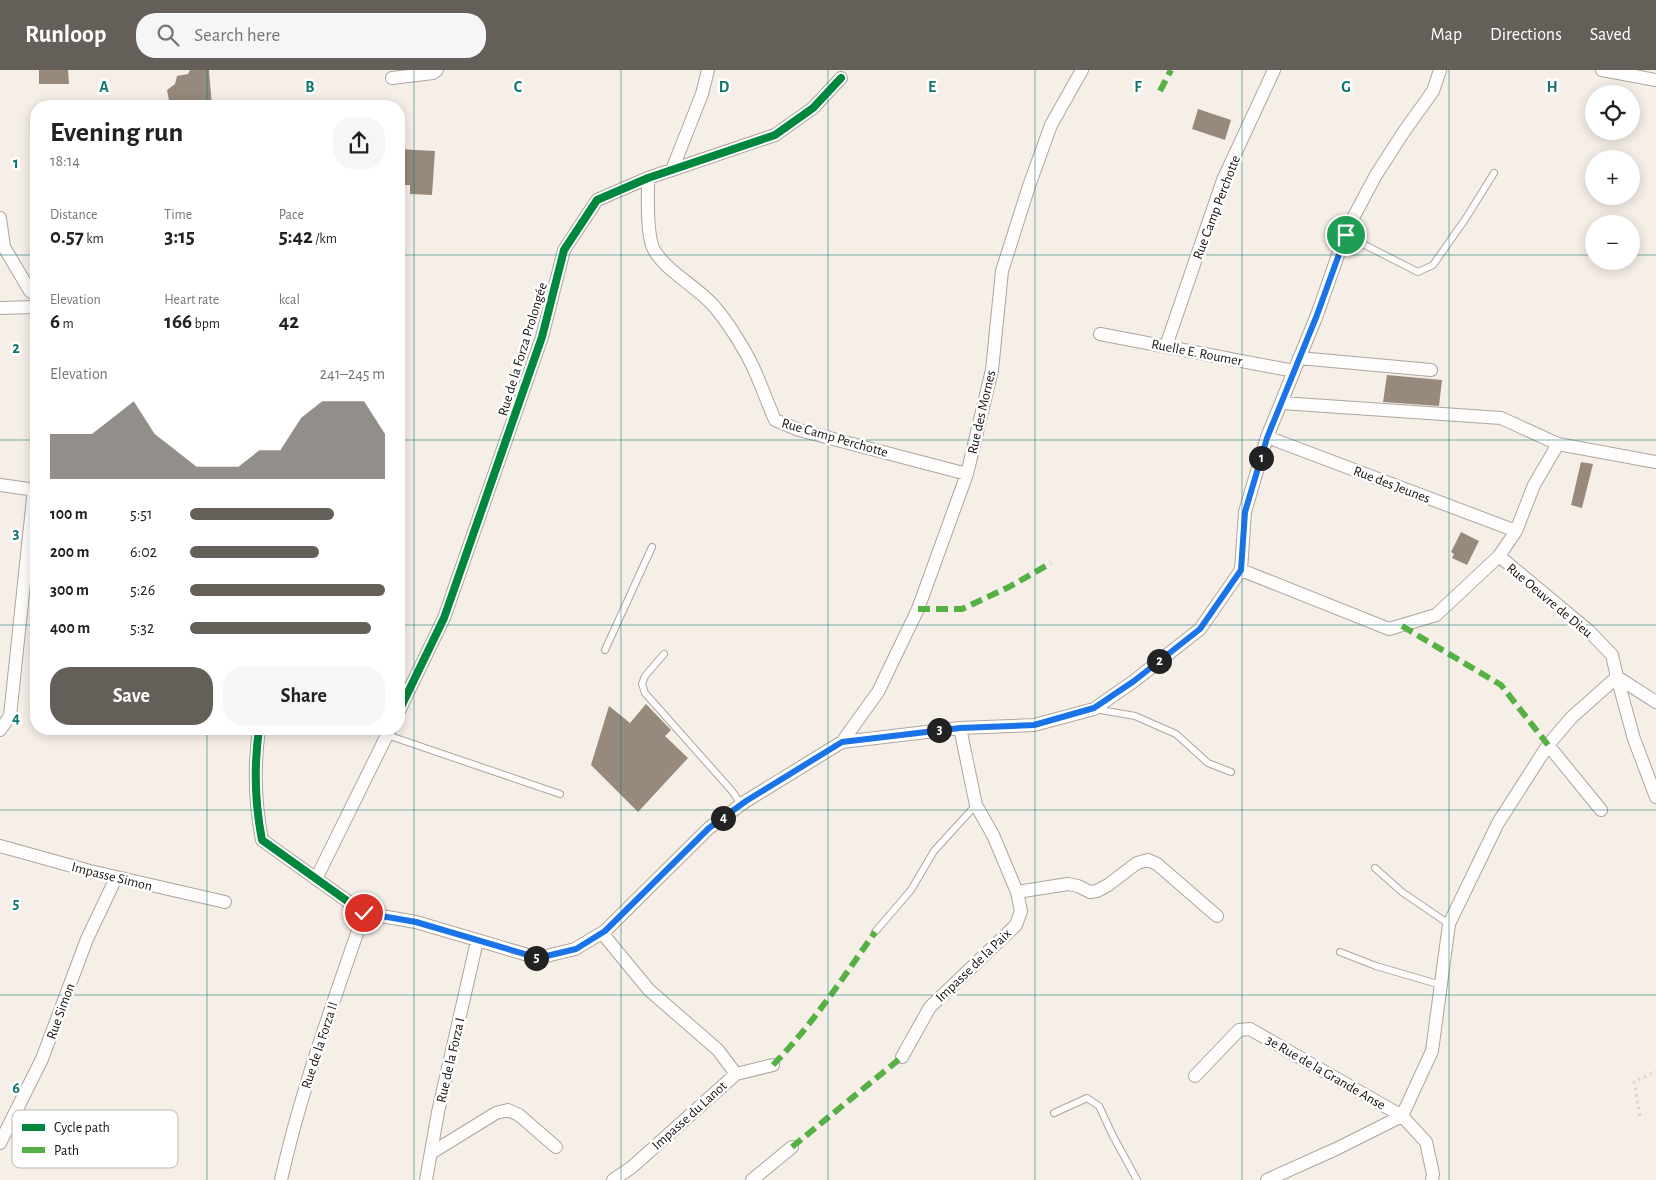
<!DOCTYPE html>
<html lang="en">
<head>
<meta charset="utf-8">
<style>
	body { margin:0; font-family:"Alegreya Sans",sans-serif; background:#f6f6f6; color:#222; height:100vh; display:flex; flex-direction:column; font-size:19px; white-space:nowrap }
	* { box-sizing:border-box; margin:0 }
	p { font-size:16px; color:#767676 }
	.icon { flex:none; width:28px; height:28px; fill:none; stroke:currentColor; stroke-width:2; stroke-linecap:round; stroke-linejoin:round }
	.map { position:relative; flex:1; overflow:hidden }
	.details { position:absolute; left:30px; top:30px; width:375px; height:635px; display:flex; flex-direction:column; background:#fff; border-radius:20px; box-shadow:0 2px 12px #0003 }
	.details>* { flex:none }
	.tools { position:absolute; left:1585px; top:15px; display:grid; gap:10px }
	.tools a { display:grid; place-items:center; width:55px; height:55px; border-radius:50%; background:#fff; box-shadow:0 2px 12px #0003; font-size:25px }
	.pin { position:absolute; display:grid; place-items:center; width:42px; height:42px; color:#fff; margin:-21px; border:2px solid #fff; border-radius:50%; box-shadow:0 1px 5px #0007 }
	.km { position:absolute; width:25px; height:25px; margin:-12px; border-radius:50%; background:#222; color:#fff; font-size:14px; line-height:25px; text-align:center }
	.round { display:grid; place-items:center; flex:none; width:52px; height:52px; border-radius:20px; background:#f6f6f6 }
	.summary { display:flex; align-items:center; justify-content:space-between; height:85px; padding:0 20px }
	h1 { font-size:28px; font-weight:700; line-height:38px }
	.figures { display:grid; grid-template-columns:repeat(3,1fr); gap:8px; height:85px; padding:5px 20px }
	.figures div { display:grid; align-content:center }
	.figures b { font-size:21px; font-weight:700 }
	.figures small { font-size:14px; font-weight:400 }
	.figures p { font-size:14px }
	.chart { height:140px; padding:10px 20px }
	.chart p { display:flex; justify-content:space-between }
	.chart svg { width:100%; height:90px; margin-top:5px; fill:#655f59; opacity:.7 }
	.button { display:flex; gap:10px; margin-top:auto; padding:10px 20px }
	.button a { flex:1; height:58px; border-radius:20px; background:#655f59; color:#fff; font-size:20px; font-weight:700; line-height:58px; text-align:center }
	.button a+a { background:#f6f6f6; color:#222 }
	ul { padding:0 20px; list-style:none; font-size:16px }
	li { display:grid; grid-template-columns:80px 60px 1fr; align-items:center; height:38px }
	li i { height:12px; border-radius:6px; background:#655f59 }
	header { display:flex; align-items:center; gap:30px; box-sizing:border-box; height:70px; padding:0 25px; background:#655f59; color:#fff }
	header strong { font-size:24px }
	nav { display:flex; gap:28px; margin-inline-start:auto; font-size:18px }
	.search { width:350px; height:45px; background:#f6f6f6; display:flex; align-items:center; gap:12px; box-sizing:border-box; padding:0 18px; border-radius:20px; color:#767676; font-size:19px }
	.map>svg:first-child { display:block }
	.building { fill:#978a7c }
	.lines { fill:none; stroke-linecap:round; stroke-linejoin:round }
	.lane-casing { stroke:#aca6a0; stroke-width:8 }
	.street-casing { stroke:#aca6a0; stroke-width:14 }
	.path { stroke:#d8d6d4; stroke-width:3; stroke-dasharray:2.5 4; stroke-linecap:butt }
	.lane { stroke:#fefdfc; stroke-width:6 }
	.street { stroke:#fefdfc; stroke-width:12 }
	.quiet { stroke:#55b144; stroke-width:6; stroke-dasharray:12 6; stroke-linecap:butt }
	.cycleway-casing { stroke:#fff; stroke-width:11 }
	.cycleway { stroke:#00873e; stroke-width:8 }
	.route-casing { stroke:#fff; stroke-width:10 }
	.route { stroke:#1a73e8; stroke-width:6 }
	.grid { fill:none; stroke:#0f766e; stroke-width:1; stroke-opacity:0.55 }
	.labels { text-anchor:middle; stroke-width:5; stroke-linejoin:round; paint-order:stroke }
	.street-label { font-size:14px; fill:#17110c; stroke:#fff }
	.key { fill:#fff; stroke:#b9b8b6; stroke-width:1 }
	.key-label { font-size:14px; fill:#17110c }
	.grid-label { font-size:16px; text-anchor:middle; font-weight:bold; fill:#0f766e; stroke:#fff; stroke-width:5; stroke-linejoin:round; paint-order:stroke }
</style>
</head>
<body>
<header>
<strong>Runloop</strong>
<div class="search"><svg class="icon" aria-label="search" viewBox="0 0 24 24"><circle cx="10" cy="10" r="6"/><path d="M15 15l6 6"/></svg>Search here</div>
<nav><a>Map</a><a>Directions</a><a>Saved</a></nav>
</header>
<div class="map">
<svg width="1656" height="1110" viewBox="0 0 1656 1110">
	<rect width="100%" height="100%" fill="#f6efe8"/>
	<path class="building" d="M 39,0 L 68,0 L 69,14 L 39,14 Z
		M 190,0 L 209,0 L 212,36 L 170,36 L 167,20 L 175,14 L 177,6 L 188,4 Z
		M 1198,39 L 1231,50 L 1225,70 L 1192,59 Z
		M 399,79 L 435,81 L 432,125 L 410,124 L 410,115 L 399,115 Z
		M 1387,305 L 1442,310 L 1439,336 L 1383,332 Z
		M 1581,392 L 1593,394 L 1582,438 L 1571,435 Z
		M 1461,462 L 1479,471 L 1467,495 L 1452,488 L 1454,484 L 1451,482 Z
		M 646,634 L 671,660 L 665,666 L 688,688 L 638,742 L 591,695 L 609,636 L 630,653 Z"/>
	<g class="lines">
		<defs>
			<path id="lane" d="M 1345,165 L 1418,202 L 1433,195 L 1466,148 L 1494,103
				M 605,580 L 652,477
				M 664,584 L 645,606 L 642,614 L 645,623 L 732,721 L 741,734
				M 1095,639 L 1135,646 L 1176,664 L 1208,693 L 1231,702
				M 387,665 L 560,724
				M 1375,798 L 1402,822 L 1449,854
				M 875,862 L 911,820 L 934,781 L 976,735
				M 1340,882 L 1376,896 L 1441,915
				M 1054,1043 L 1087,1028 L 1099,1036 L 1113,1066 L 1137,1110"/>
			<path id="street" d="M 1602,0 L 1656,10
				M 392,8 L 433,3 L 437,0
				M 672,100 L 702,24 L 708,0
				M 648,108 C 648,126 646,165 654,180 C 667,202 696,216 713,235 C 727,251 744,278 753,297 C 761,314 767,332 775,350 L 799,360 L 967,404
				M 0,148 L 4,177 L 30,221 L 36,225
				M 0,238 L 36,237
				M 1100,264 L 1294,301
				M 1166,276 L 1223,110 L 1274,0
				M 1299,288 L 1431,300
				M 1282,333 L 1501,348 L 1558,374
				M 1267,367 L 1516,461
				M 0,415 L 36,420
				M 1499,486 L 1516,461 L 1534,415 L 1558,374 L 1656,392
				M 1241,500 L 1245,442 L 1267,367 L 1317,245 L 1345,165 L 1353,148 L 1376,105 L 1403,63 L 1433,21 L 1440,0
				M 1241,500 L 1389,559 L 1436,545 L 1499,486 L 1589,561 L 1612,585 L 1617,607 L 1656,632
				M 399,641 L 444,548 L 542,267 L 564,180 L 597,130 L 648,108 L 775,65 L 813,38 L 841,8
				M 259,659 C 254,695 255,734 262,770 L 364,843 L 416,852 L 538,888 L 575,879 L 605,861 L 709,758 L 746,731 L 842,672 L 960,658 L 1034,655 L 1094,639 L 1134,611 L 1200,559 L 1241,500
				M 0,660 L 10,646 L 34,419
				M 842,672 L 878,622 L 918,539 L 967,404 L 992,300 L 1002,201 L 1029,116 L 1051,55 L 1082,0
				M 1548,675 L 1601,740
				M 0,776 L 90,801 L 225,832
				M 316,809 L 390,659
				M 1017,822 L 1068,814 L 1078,816 L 1090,822 L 1097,821 L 1108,815 L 1137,793 L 1148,790 L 1157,794 L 1217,846
				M 602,863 L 649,920 L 718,980 L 736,1004
				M 902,987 L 930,937 L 1016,855 L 1021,841 L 1017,822 L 993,765 L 976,735 L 960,658
				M 1195,1006 L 1239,960 L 1250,959 L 1402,1046 L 1426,1072 L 1433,1104 L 1432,1110
				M 0,1073 L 42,989 L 87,869 L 116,808
				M 431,1083 L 496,1043 L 508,1040 L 519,1045 L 556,1077
				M 281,1110 C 301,1019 334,931 364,843
				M 426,1110 L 438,1042 L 477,871
				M 613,1110 L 632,1097 L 736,1004 L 773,995
				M 752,1110 L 792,1077
				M 1267,1110 L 1336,1079 L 1402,1046 L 1432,981 L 1449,854 L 1498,753 L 1548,675 L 1572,647 L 1617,607 L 1634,669 L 1656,727"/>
		</defs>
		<use href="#lane" class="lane-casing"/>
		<use href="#street" class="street-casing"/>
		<path class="path" d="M 1640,1046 L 1634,1012 L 1656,1001"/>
		<use href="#lane" class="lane"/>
		<use href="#street" class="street"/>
		<path class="quiet" d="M 1160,21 L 1171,0
			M 918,539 L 962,539 L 1009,517 L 1051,493
			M 1402,556 L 1501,615 L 1548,675
			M 773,995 C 812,955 843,908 875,862
			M 792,1077 L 902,987"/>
		<defs>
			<path id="cycleway" d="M 399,641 L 444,548 L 542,267 L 564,180 L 597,130 L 648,108 L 775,65 L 813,38 L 841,8
				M 259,659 C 254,695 255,734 262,770 L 364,843 L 416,852 L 538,888 L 575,879 L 605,861 L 709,758 L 746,731 L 842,672 L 960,658 L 1034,655 L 1094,639 L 1134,611 L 1200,559 L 1241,500"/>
		</defs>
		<use href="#cycleway" class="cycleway-casing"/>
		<use href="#cycleway" class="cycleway"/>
	</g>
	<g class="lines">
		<defs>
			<path id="route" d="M 364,843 L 416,852 L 538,888 L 576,879 L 605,861 L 709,758 L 746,731 L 842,672 L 960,658 L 1034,655 L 1094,638 L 1134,611 L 1200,559 L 1241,500 L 1245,442 L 1267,368 L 1317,245 L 1346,165"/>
		</defs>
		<use href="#route" class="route-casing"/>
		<use href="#route" class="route"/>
	</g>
	<path class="grid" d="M 207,0 L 207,36M 414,0 L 414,1110M 621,0 L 621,1110M 828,0 L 828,1110M 1035,0 L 1035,1110M 1242,0 L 1242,1110M 1449,0 L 1449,1110M 0,185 L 36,185M 399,185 L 1594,185M 1631,185 L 1656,185M 0,370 L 36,370M 399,370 L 1656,370M 0,555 L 36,555M 399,555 L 1656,555M 207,659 L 207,1110M 0,740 L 1656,740M 0,925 L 1656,925"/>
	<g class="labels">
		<g class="street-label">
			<text transform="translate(1216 137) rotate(-69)" y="5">Rue Camp Perchotte</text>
			<text transform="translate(522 279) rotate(-73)" y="5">Rue de la Forza Prolongée</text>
			<text transform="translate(1197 282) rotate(11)" y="5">Ruelle E. Roumer</text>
			<text transform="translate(981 342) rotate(-77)" y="5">Rue des Mornes</text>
			<text transform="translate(835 367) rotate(16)" y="5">Rue Camp Perchotte</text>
			<text transform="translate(1392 414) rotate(21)" y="5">Rue des Jeunes</text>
			<text transform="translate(1550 530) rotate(40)" y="5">Rue Oeuvre de Dieu</text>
			<text transform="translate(112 806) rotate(14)" y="5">Impasse Simon</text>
			<text transform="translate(973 895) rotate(-44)" y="5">Impasse de la Paix</text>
			<text transform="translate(60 941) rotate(-70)" y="5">Rue Simon</text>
			<text transform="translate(319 975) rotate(-72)" y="5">Rue de la Forza II</text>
			<text transform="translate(450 990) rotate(-77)" y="5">Rue de la Forza I</text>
			<text transform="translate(1326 1002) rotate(30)" y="5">3e Rue de la Grande Anse</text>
			<text transform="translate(689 1045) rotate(-42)" y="5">Impasse du Lanot</text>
		</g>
	</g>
	<rect x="12" y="1040" width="166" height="58" rx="8" class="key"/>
	<rect x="22" y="1054" width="23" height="7" fill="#00873e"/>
	<rect x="22" y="1077" width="23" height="6" fill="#55b144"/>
	<g class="key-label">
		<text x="54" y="1062">Cycle path</text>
		<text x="54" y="1085">Path</text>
	</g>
	<g class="grid-label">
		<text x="104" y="22">A</text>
		<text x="310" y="22">B</text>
		<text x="518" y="22">C</text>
		<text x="724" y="22">D</text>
		<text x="932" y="22">E</text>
		<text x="1138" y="22">F</text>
		<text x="1346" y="22">G</text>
		<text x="1552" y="22">H</text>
		<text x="16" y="98">1</text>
		<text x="16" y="283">2</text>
		<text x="16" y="468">3</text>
		<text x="16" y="653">4</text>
		<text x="16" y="838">5</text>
		<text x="16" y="1023">6</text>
	</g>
</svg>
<div class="tools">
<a><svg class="icon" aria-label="locate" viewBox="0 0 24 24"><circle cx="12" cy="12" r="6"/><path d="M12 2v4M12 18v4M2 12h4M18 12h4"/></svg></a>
<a>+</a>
<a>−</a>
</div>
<div class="pin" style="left:1346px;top:165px;background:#1e9e55"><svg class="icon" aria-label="arrive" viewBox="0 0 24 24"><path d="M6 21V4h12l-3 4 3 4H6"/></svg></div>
<div class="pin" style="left:364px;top:843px;background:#d93025"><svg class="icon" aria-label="check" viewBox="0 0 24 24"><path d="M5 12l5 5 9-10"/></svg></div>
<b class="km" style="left:1261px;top:388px">1</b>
<b class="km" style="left:1159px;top:591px">2</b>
<b class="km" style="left:939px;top:660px">3</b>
<b class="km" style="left:723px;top:748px">4</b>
<b class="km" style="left:536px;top:888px">5</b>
<section class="details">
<div class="summary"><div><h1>Evening run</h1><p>18:14</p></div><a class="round"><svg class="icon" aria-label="share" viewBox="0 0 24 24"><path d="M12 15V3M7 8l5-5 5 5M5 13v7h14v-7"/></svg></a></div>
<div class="figures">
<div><p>Distance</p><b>0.57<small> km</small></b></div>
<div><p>Time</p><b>3:15</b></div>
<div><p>Pace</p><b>5:42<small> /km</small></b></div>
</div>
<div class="figures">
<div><p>Elevation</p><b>6<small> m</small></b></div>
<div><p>Heart rate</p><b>166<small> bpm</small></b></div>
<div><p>kcal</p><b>42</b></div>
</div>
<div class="chart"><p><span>Elevation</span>241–245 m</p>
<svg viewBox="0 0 160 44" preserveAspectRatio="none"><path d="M0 44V22L10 22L20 22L30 14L40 6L50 22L60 30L70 38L80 38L90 38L100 30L110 30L120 14L130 6L140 6L150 6L160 22V44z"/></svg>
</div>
<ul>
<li><b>100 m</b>5:51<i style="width:74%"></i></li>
<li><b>200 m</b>6:02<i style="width:66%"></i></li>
<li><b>300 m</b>5:26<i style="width:100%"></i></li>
<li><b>400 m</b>5:32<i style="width:93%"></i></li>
</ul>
<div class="button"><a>Save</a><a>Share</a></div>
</section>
</div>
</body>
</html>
